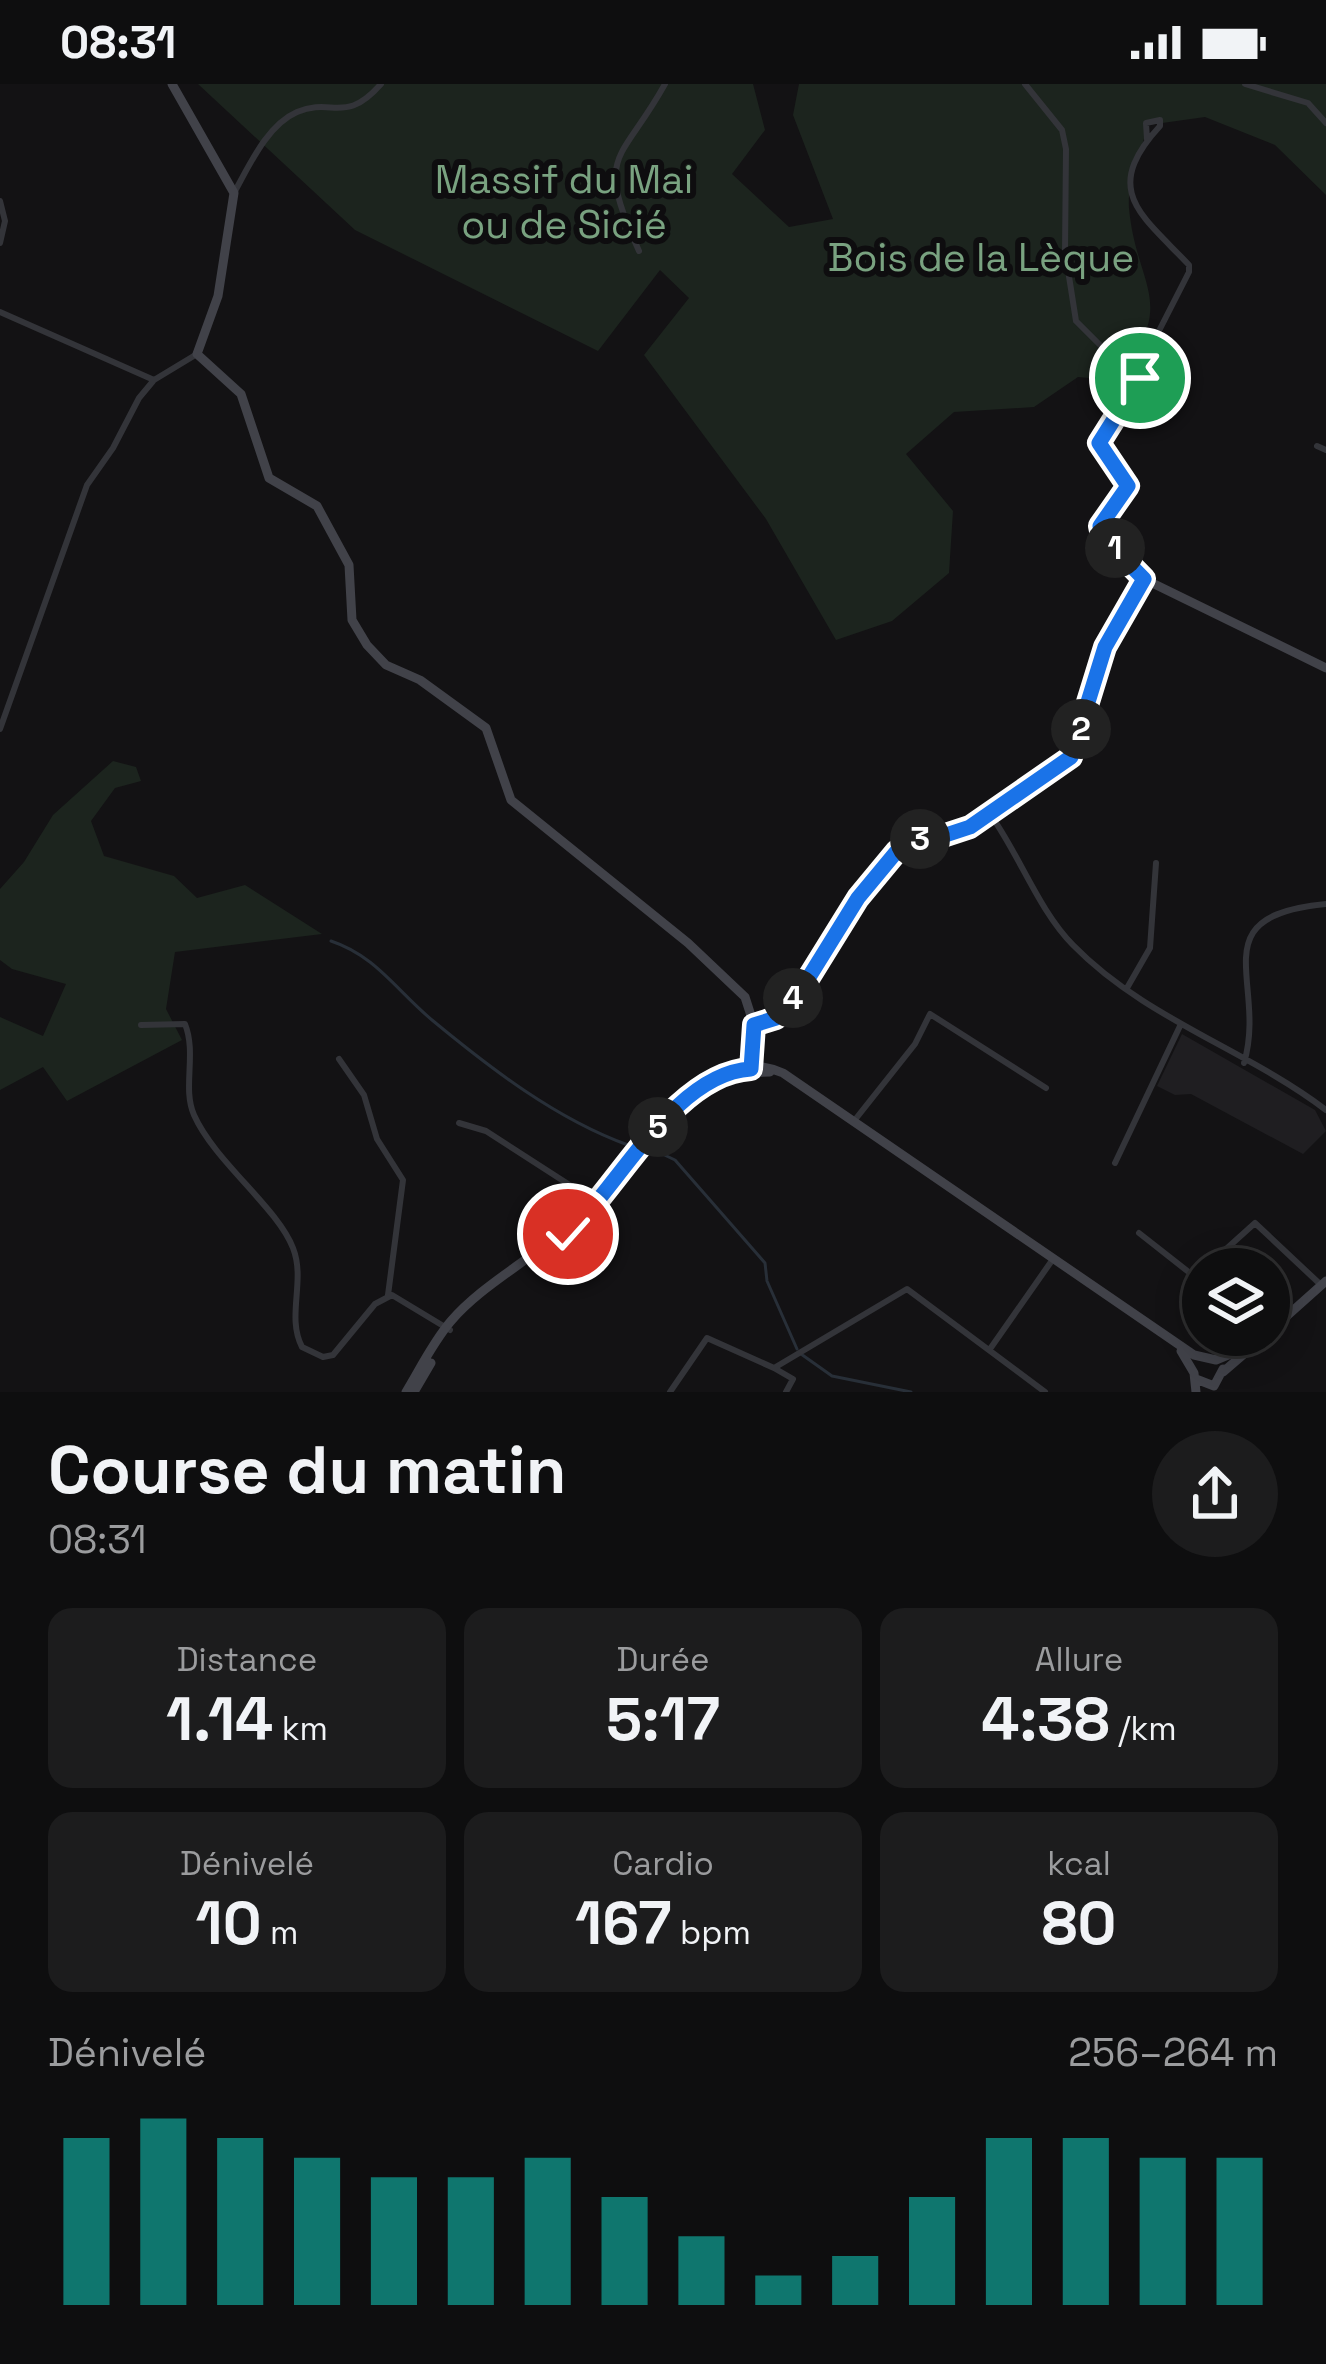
<!DOCTYPE html>
<html lang="fr">
<head>
<meta charset="utf-8">
<style>
	body { margin:0; font-family:"Space Grotesk",sans-serif; background:#1c1c1d; color:#f1f3f6; height:100vh; display:flex; flex-direction:column; font-size:45px; white-space:nowrap }
	* { box-sizing:border-box; margin:0 }
	p { font-size:39px; color:#9b9c9e }
	.icon { flex:none; width:66px; height:66px; fill:none; stroke:currentColor; stroke-width:2; stroke-linecap:round; stroke-linejoin:round }
	.map { position:relative; height:1308px; overflow:hidden }
	.side { display:flex; flex-direction:column; background:#0e0e0f; flex:1 }
	.side>* { flex:none }
	.tools { position:absolute; left:1182px; top:1164px; display:grid; gap:24px }
	.tools a { display:grid; place-items:center; width:108px; height:108px; border-radius:50%; background:#0e0e0f; box-shadow:0 6px 30px #0003,0 0 0 3px #2e2e2f; font-size:60px }
	.pin { position:absolute; display:grid; place-items:center; width:102px; height:102px; color:#fff; margin:-51px; border:6px solid #fff; border-radius:50%; box-shadow:0 3px 12px #0007 }
	.km { position:absolute; width:60px; height:60px; margin:-30px; border-radius:50%; background:#222; color:#fff; font-size:33px; line-height:60px; text-align:center }
	.round { display:grid; place-items:center; flex:none; width:126px; height:126px; border-radius:63px; background:#1c1c1d }
	.head { display:flex; align-items:center; justify-content:space-between; height:204px; padding:0 48px }
	h1 { font-size:66px; font-weight:600; line-height:90px }
	.stats { display:grid; grid-template-columns:repeat(3,1fr); gap:18px; height:204px; padding:12px 48px }
	.stats div { display:grid; align-content:center; border-radius:24px; background:#1c1c1d; text-align:center }
	.stats b { font-size:60px; font-weight:600 }
	.stats small { font-size:33px; font-weight:400 }
	.stats p { font-size:33px }
	.chart { height:336px; padding:24px 48px }
	.chart p { display:flex; justify-content:space-between }
	.chart svg { width:100%; height:216px; margin-top:12px; stroke:#0f766e; stroke-width:6 }
	.status { display:flex; justify-content:space-between; align-items:center; height:84px; padding:0 60px; background:#0e0e0f; direction:ltr }
	.status svg { height:33px; fill:currentColor }
	.map>svg:first-child { display:block }
	.built { fill:#1f1e21 }
	.green { fill:#1c241e }
	.lines { fill:none; stroke-linecap:round; stroke-linejoin:round }
	.stream { stroke:#282f38; stroke-width:3 }
	.street { stroke:#333439; stroke-width:6 }
	.secondary { stroke:#414249; stroke-width:9 }
	.route-casing { stroke:#fff; stroke-width:24 }
	.route { stroke:#1a73e8; stroke-width:15 }
	.labels { text-anchor:middle; stroke-width:12; stroke-linejoin:round; paint-order:stroke }
	.park-label { font-size:39px; fill:#79a280; stroke:#0e0d0f }
</style>
</head>
<body>
<div class="status"><b>08:31</b><svg viewBox="0 0 49 12"><path d="M0 12V9h3v3zM5 12V6h3v6zM10 12V3h3v9zM15 12V0h3v12zM26 1h20v11H26zM47 4h2v5h-2z"/></svg></div>
<div class="map">
<svg width="1326" height="1308" viewBox="0 0 1326 1308">
	<rect width="100%" height="100%" fill="#131214"/>
	<path class="built" d="M 1182,950 L 1315,1026 L 1326,1047 L 1303,1070 L 1191,1010 L 1175,1011 L 1157,1002 Z"/>
	<path class="green" d="M 198,0 L 753,0 L 765,46 L 732,90 L 789,143 L 833,135 L 793,31 L 799,0 L 1326,0 L 1326,111 L 1275,61 L 1205,33 L 1148,41 C 1142,65 1127,99 1129,124 C 1136,204 1182,222 1112,296 L 1078,293 L 1034,323 L 954,328 L 906,370 L 953,427 L 949,489 L 892,537 L 836,556 L 766,435 L 644,271 L 689,214 L 660,186 L 598,267 L 355,146 Z
		M 113,677 L 136,683 L 141,697 L 115,704 L 91,737 L 104,772 L 174,792 L 197,814 L 245,801 L 322,850 L 175,868 L 166,925 L 182,956 L 67,1017 L 43,983 L 0,1006 L 0,933 L 43,952 L 66,900 L 12,885 L 0,876 L 0,805 L 24,778 L 53,731 Z"/>
	<g class="lines">
		<path class="stream" d="M 331,857 C 376,872 396,906 432,936 C 490,984 556,1035 628,1061
			M 656,1067 L 675,1076 L 765,1179 L 767,1197 L 797,1265
			M 801,1270 L 832,1292 L 911,1308"/>
		<path class="street" d="M 1025,0 L 1062,46 L 1066,65 L 1065,167 L 1076,237 L 1102,263 L 1139,286 L 1140,294 L 1099,359 L 1128,402 L 1100,442 L 1102,452 L 1144,495
			M 1245,0 L 1308,19 L 1326,39
			M 234,109 C 249,82 267,41 297,28 C 333,13 345,41 381,0
			M 0,117 L 5,137 L 0,159
			M 639,167 C 594,67 620,81 665,0
			M 0,228 L 154,296
			M 1139,286 L 1189,188 L 1189,181 C 1142,131 1100,107 1160,42 L 1160,36 L 1146,39 L 1147,55
			M 1317,362 L 1326,366
			M 0,645 L 87,401 L 113,364 L 139,314 L 154,296 L 197,270
			M 990,730 C 1019,770 1039,827 1073,861 C 1145,935 1246,965 1326,1026
			M 1127,904 L 1150,864 L 1156,779
			M 141,941 L 185,940 C 197,970 182,1004 194,1031 C 215,1078 277,1123 293,1164 C 306,1197 286,1232 302,1263 L 323,1273 L 333,1271 L 375,1220 L 392,1211 L 450,1246
			M 339,975 L 364,1011 L 377,1055 L 403,1096 L 388,1211
			M 1244,979 C 1268,898 1198,832 1326,820
			M 854,1037 L 915,960 L 930,930 L 1046,1004
			M 459,1039 L 486,1047 L 596,1118
			M 1115,1079 L 1180,942
			M 1139,1149 L 1195,1193 L 1255,1139 L 1321,1201
			M 990,1265 L 1053,1175
			M 774,1284 L 793,1295 L 786,1308
			M 670,1308 L 707,1254 L 774,1284 L 907,1205 L 1045,1308"/>
		<path class="secondary" d="M 172,0 L 234,109 L 218,212 L 197,270 L 241,310 L 269,394 L 317,422 L 349,481 L 352,536 L 367,561 L 386,581 L 420,596 L 486,644 L 511,716 L 688,859 L 745,913 L 754,941 L 751,985
			M 754,941 L 776,934 L 801,906 L 858,815 L 897,767 L 970,743 L 1071,673 L 1105,563 L 1144,495 L 1326,584
			M 688,1017 L 728,989 L 770,988
			M 611,1100 L 658,1044
			M 1269,1248 L 1326,1197
			M 1181,1267 L 1194,1289 L 1196,1308
			M 1223,1288 L 1266,1251
			M 1196,1295 L 1214,1302 L 1223,1285
			M 406,1308 C 420,1285 433,1258 451,1237 C 483,1200 530,1177 566,1143 C 621,1092 691,948 783,989 L 1194,1271 L 1216,1276 L 1252,1261
			M 414,1308 L 431,1279"/>
	</g>
	<g class="lines">
		<defs>
			<path id="route" d="M 568,1150 C 618,1103 675,989 751,985 L 754,941 L 776,934 L 801,906 L 858,814 L 897,767 L 970,743 L 1071,673 L 1105,563 L 1144,495 L 1102,452 L 1100,442 L 1128,402 L 1099,359 L 1140,294"/>
		</defs>
		<use href="#route" class="route-casing"/>
		<use href="#route" class="route"/>
	</g>
	<g class="labels">
		<g class="park-label">
			<text x="564" y="109">Massif du Mai<tspan x="564" dy="45">ou de Sicié</tspan></text>
			<text x="981" y="187">Bois de la Lèque</text>
		</g>
	</g>
</svg>
<div class="tools">
<a><svg class="icon" aria-label="layers" viewBox="0 0 24 24"><path d="M12 4l9 5-9 5-9-5zM3 14l9 5 9-5"/></svg></a>
</div>
<div class="pin" style="left:1140px;top:294px;background:#1e9e55"><svg class="icon" aria-label="arrive" viewBox="0 0 24 24"><path d="M6 21V4h12l-3 4 3 4H6"/></svg></div>
<div class="pin" style="left:568px;top:1150px;background:#d93025"><svg class="icon" aria-label="check" viewBox="0 0 24 24"><path d="M5 12l5 5 9-10"/></svg></div>
<b class="km" style="left:1115px;top:464px">1</b>
<b class="km" style="left:1081px;top:645px">2</b>
<b class="km" style="left:920px;top:755px">3</b>
<b class="km" style="left:793px;top:914px">4</b>
<b class="km" style="left:658px;top:1043px">5</b>
</div>
<section class="side">
<div class="head"><div><h1>Course du matin</h1><p>08:31</p></div><a class="round"><svg class="icon" aria-label="share" viewBox="0 0 24 24"><path d="M12 15V3M7 8l5-5 5 5M5 13v7h14v-7"/></svg></a></div>
<div class="stats">
<div><p>Distance</p><b>1.14<small> km</small></b></div>
<div><p>Durée</p><b>5:17</b></div>
<div><p>Allure</p><b>4:38<small> /km</small></b></div>
</div>
<div class="stats">
<div><p>Dénivelé</p><b>10<small> m</small></b></div>
<div><p>Cardio</p><b>167<small> bpm</small></b></div>
<div><p>kcal</p><b>80</b></div>
</div>
<div class="chart"><p><span>Dénivelé</span>256–264 m</p>
<svg viewBox="0 0 160 44" preserveAspectRatio="none"><path d="M5 44V10M15 44V6M25 44V10M35 44V14M45 44V18M55 44V18M65 44V14M75 44V22M85 44V30M95 44V38M105 44V34M115 44V22M125 44V10M135 44V10M145 44V14M155 44V14"/></svg>
</div>
</section>
</body>
</html>
